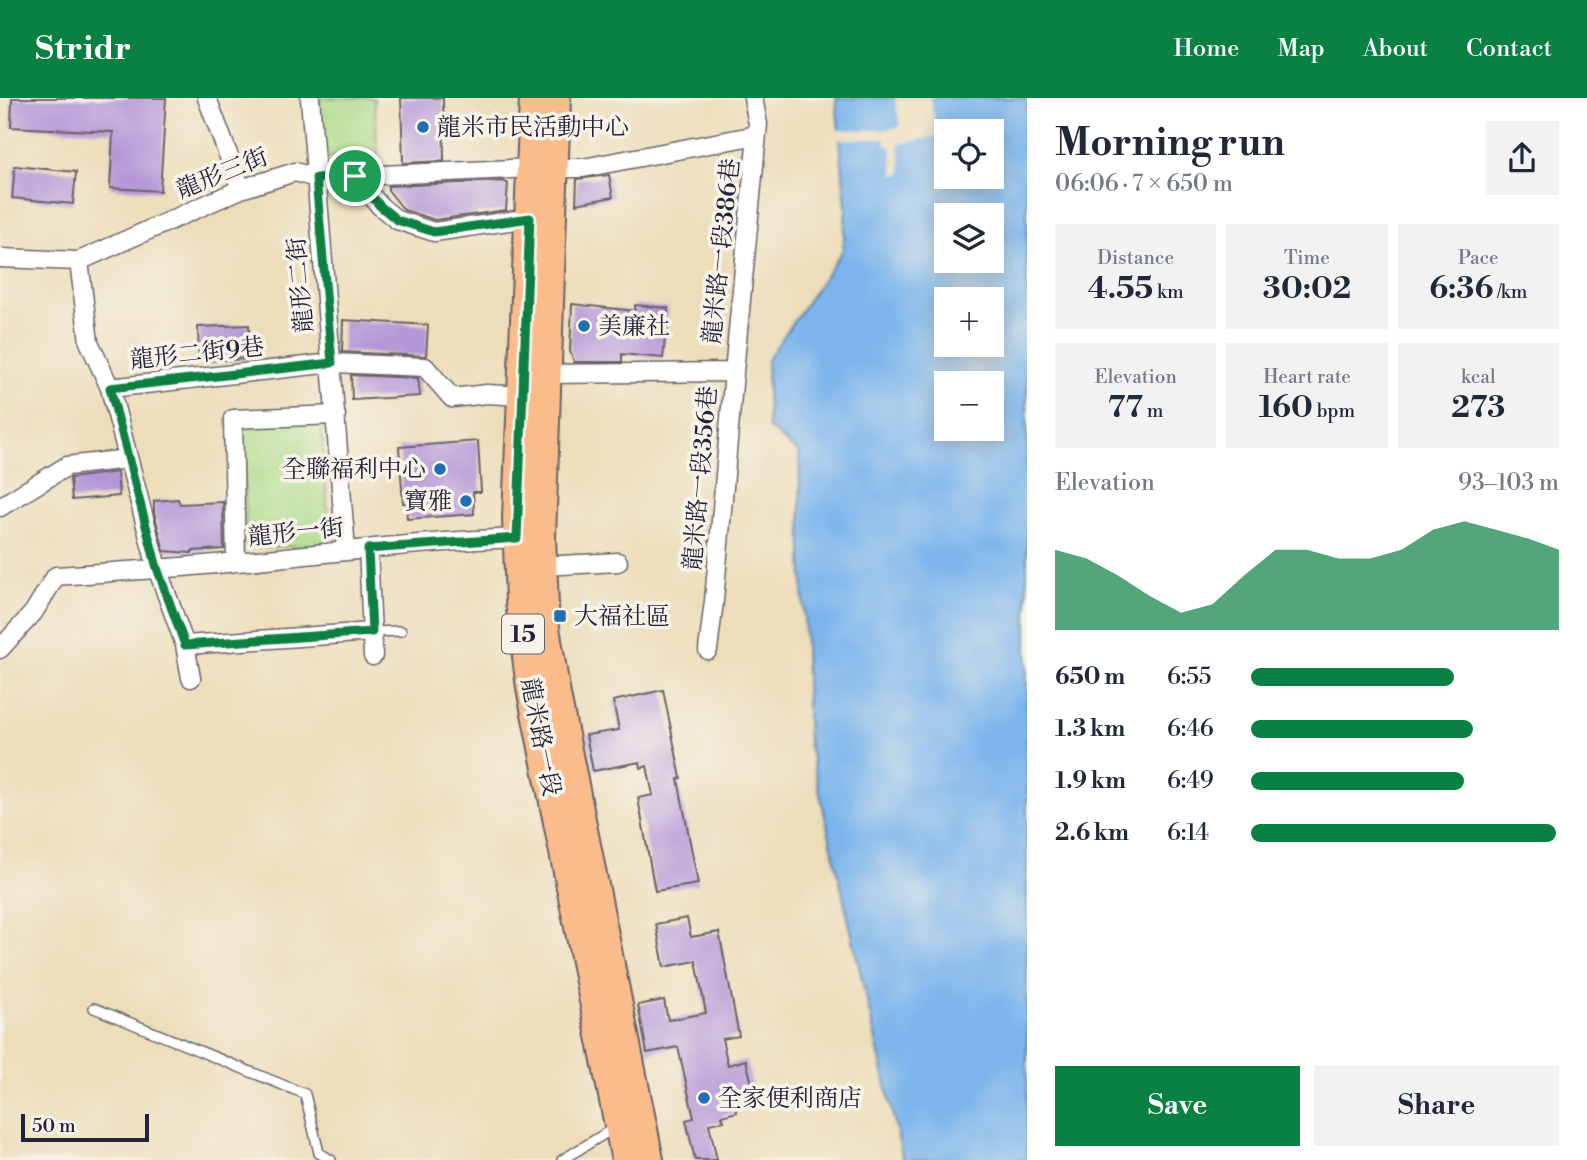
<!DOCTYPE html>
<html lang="en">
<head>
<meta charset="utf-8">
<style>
	body { margin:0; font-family:"Libre Bodoni","Noto Serif TC",serif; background:#f2f2f3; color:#1f2937; height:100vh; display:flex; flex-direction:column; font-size:26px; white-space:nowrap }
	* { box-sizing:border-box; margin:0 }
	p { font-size:23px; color:#747a83 }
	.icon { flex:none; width:38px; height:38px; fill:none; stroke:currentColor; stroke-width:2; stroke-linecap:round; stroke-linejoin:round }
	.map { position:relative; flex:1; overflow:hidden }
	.details { display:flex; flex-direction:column; background:#fff; width:560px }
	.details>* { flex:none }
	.buttons { position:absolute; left:934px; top:21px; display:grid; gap:14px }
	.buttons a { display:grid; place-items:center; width:70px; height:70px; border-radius:0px; background:#fff; box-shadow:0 4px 18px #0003; font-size:35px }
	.scale { position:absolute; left:21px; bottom:18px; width:128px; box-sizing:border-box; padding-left:7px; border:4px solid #22223b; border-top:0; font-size:19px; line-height:24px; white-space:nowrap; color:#22223b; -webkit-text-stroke:5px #f7f3e8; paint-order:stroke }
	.pin { position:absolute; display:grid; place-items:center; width:60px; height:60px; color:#fff; margin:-30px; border:4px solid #fff; border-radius:50%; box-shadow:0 2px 7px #0007 }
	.round { display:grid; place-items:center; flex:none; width:74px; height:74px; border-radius:0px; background:#f2f2f3 }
	.summary { display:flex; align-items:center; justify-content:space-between; height:119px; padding:0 28px }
	h1 { font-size:38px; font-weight:700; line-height:52px }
	.stats { display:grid; grid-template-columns:repeat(3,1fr); gap:10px; height:119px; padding:7px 28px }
	.stats div { display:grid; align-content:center; border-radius:0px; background:#f2f2f3; text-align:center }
	.stats b { font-size:30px; font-weight:700 }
	.stats small { font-size:19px; font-weight:400 }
	.stats p { font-size:19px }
	.chart { height:196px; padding:14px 28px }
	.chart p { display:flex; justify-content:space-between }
	.chart svg { width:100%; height:126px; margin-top:7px; fill:#0b8043; opacity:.7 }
	.button { display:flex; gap:14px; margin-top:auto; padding:14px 28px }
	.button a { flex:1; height:80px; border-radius:0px; background:#0b8043; color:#fff; font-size:28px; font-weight:700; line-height:80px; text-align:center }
	.button a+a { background:#f2f2f3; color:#1f2937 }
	ul { padding:0 28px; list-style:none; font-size:23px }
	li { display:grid; grid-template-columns:112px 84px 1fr; align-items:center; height:52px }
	li i { height:18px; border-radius:9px; background:#0b8043 }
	header { display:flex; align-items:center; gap:42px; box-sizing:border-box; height:98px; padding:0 35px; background:#0b8043; color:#fff }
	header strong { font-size:33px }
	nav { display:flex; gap:38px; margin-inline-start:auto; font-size:24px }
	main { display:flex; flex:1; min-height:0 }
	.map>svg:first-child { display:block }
	.green { fill:#abda87; stroke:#667e61; stroke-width:2 }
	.water { fill:#7bb5ec; stroke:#4e6c94; stroke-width:2; fill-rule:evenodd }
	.pier { fill:#edddba }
	.building { fill:#b396d7 }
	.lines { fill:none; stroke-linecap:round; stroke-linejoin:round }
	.lane-casing { stroke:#696367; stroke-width:12 }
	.street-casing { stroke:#696367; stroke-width:21 }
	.primary-casing { stroke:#696367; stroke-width:32 }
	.lane { stroke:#fff; stroke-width:9 }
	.street { stroke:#fff; stroke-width:18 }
	.primary { stroke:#fabc8b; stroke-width:28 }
	.route-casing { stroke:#fff; stroke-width:14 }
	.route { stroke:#0b8043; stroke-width:9 }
	.poi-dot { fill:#1f6fb2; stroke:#f7f3e8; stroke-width:2.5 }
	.labels { text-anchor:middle; stroke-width:7; stroke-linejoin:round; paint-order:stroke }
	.shield { fill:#f7f3e8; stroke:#62616f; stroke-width:2 }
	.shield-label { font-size:23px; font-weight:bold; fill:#22223b }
	.poi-label { font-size:24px; fill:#22223b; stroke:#f7f3e8; text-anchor:start }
	.street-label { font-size:24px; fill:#22223b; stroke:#f7f3e8 }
</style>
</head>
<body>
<header>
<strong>Stridr</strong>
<nav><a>Home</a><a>Map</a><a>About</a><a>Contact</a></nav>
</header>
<main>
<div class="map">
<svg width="1027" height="1062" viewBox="0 0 1027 1062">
	<rect width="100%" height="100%" fill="#f7f3e8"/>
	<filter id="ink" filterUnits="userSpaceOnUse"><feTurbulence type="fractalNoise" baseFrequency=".0143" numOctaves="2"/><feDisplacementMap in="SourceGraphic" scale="14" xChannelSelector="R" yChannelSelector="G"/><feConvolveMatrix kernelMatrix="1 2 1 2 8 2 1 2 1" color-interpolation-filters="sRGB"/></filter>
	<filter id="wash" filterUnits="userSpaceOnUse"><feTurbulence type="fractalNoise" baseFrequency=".00686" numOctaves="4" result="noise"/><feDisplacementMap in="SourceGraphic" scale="28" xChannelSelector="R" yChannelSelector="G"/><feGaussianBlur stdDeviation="1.57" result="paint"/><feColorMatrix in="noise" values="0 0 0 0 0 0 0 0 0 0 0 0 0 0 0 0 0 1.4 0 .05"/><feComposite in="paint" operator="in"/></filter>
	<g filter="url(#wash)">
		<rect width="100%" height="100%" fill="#edddba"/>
		<path class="green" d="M 320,0 L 374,0 L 378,58 L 322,60 Z
			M 321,321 L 330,447 L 247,450 L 242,328 Z"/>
		<path class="water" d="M 836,0 L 1027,0 L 1027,1062 L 903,1062 L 808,643 L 799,355 L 768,329 L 767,262 L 843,152 L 846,109 ZM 947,33 L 992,33 L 992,79 L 947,79 ZM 947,117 L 992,117 L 992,163 L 947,163 ZM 947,201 L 992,201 L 992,247 L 947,247 ZM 947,285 L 992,285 L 992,331 L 947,331 Z"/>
		<path class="pier" d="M 895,0 L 930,0 L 938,38 L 899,46 L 902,76 L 894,77 L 891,48 L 886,48 L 885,41 L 836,41 L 835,32 L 884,32 L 900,29 Z"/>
		<g id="blocks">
			<path class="building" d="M 12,0 L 166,0 L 160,93 L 110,90 L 113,34 L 11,29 Z
				M 401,0 L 443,0 L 444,63 L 403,65 Z
				M 15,68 L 76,74 L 73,106 L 12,100 Z
				M 609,77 L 613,99 L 576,106 L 577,81 Z
				M 504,83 L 508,86 L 506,112 L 435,122 L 404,112 L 388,92 L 388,88 Z
				M 572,206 L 635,213 L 635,207 L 668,210 L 663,260 L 622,256 L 622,264 L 574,264 L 570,253 Z
				M 343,222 L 428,227 L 426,258 L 342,254 Z
				M 249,227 L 250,261 L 199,263 L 198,229 Z
				M 351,277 L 418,280 L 420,298 L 352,302 Z
				M 478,343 L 481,394 L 473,394 L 474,416 L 407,421 L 406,405 L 403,405 L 399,349 Z
				M 117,374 L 119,398 L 72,402 L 70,380 Z
				M 178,401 L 180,406 L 223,404 L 224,451 L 192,453 L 192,455 L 164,453 L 154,414 L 154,403 Z
				M 663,592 L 681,680 L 678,681 L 698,786 L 655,793 L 638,700 L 653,697 L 647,668 L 641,670 L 640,664 L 593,673 L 586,637 L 619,632 L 613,603 Z
				M 687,820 L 691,839 L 719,834 L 739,938 L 722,941 L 728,967 L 746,962 L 756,1002 L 735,1007 L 737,1014 L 722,1018 L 724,1023 L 709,1026 L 717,1062 L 695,1062 L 686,1022 L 694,1020 L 678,949 L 647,955 L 638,907 L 664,902 L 668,922 L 706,915 L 696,863 L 664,869 L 656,826 Z"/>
		</g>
	</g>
	<g filter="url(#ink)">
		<use href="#blocks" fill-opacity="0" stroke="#696367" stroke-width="2"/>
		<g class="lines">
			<defs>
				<path id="lane" d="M 372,534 L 401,533
					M 94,910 L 305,996 L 319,1055 L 331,1062
					M 562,1062 L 614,1030"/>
				<path id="street" d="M 207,0 L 241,91
					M 310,0 L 346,453
					M 355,78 L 380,108 L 397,122 L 434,134 L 530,120
					M 0,160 L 79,163 L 241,91 L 295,74 L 316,80 L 532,70 L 583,70 L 757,37
					M 79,163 L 89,244 L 110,290 L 157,470 L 185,547 L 191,580
					M 546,276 L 734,274
					M 110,290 L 332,265 L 425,269 L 452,300 L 487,296 L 523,298
					M 0,409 L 67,368 L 128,361
					M 368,451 L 373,558
					M 236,464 L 233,321 L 336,317
					M 542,468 L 618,464
					M 185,547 L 372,534
					M 0,551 L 33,515 L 56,478 C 116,474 177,470 237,464 C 333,455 429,442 526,440
					M 708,552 L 714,503 L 734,274 L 758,26 L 753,0"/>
				<path id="primary" d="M 534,0 L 517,420 L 520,504 L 531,590 L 626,1062
					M 556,0 L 541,440 L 545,530 L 556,597 L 649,1062"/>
			</defs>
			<use href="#lane" class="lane-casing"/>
			<use href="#street" class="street-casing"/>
			<use href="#primary" class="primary-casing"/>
			<use href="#lane" class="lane"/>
			<use href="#street" class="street"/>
			<use href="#primary" class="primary"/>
		</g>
	</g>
	<g class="lines" filter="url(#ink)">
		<defs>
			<path id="route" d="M 355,78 L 380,108 L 397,122 L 434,134 L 530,120 L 517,440 L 368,451 L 372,534 L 185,547 L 157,470 L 110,290 L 332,265 L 316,80 Z"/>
		</defs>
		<use href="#route" class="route-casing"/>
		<use href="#route" class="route"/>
	</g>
	<g class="poi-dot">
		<circle cx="423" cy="29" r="7"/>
		<circle cx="584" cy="228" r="7"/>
		<circle cx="440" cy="371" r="7"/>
		<circle cx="466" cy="403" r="7"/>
		<rect x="553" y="511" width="14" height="14" rx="3.5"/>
		<circle cx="704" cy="1000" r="7"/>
	</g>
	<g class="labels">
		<rect class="shield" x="502" y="516.5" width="42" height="39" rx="5"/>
		<g class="shield-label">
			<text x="523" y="544">15</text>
		</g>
		<g class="poi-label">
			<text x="437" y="37">龍米市民活動中心</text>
			<text x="598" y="236">美廉社</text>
			<text x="426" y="379" text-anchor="end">全聯福利中心</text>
			<text x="452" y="411" text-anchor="end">寶雅</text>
			<text x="574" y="526">大福社區</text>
			<text x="718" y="1008">全家便利商店</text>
		</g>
		<g class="street-label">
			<text transform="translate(222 75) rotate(-22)" y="8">龍形三街</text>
			<text transform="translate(721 153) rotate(-84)" y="8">龍米路一段386巷</text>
			<text transform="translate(300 187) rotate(-95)" y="8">龍形二街</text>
			<text transform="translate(197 255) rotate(-6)" y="8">龍形二街9巷</text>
			<text transform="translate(700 380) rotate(-85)" y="8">龍米路一段356巷</text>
			<text transform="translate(296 434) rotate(-6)" y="8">龍形一街</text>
			<text transform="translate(541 639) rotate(79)" y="8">龍米路一段</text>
		</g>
	</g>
</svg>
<div class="buttons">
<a><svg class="icon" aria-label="locate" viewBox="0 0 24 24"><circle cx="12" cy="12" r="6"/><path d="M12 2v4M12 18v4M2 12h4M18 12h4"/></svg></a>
<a><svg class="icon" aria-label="layers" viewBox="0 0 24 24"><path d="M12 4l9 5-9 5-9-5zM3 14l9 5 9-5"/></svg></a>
<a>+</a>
<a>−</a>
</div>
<div class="scale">50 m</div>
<div class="pin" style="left:355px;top:78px;background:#1e9e55"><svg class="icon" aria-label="arrive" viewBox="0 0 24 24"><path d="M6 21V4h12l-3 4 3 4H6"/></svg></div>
</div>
<section class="details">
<div class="summary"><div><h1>Morning run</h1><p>06:06 · 7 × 650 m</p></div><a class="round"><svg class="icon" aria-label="share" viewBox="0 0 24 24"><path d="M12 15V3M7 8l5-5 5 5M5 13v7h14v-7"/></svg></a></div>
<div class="stats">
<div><p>Distance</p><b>4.55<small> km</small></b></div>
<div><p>Time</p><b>30:02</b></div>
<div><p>Pace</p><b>6:36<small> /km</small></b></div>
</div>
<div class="stats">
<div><p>Elevation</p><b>77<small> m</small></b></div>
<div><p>Heart rate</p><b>160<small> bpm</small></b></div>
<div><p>kcal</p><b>273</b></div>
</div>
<div class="chart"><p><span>Elevation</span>93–103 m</p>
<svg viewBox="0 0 160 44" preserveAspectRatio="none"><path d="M0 44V16L10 19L20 25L30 32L40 38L50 35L60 25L70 16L80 16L90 19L100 19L110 16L120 9L130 6L140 9L150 12L160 16V44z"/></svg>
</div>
<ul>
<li><b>650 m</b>6:55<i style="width:66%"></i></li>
<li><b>1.3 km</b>6:46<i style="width:72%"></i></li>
<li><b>1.9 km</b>6:49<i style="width:69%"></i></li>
<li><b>2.6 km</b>6:14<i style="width:99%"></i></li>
</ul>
<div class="button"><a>Save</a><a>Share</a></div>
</section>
</main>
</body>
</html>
